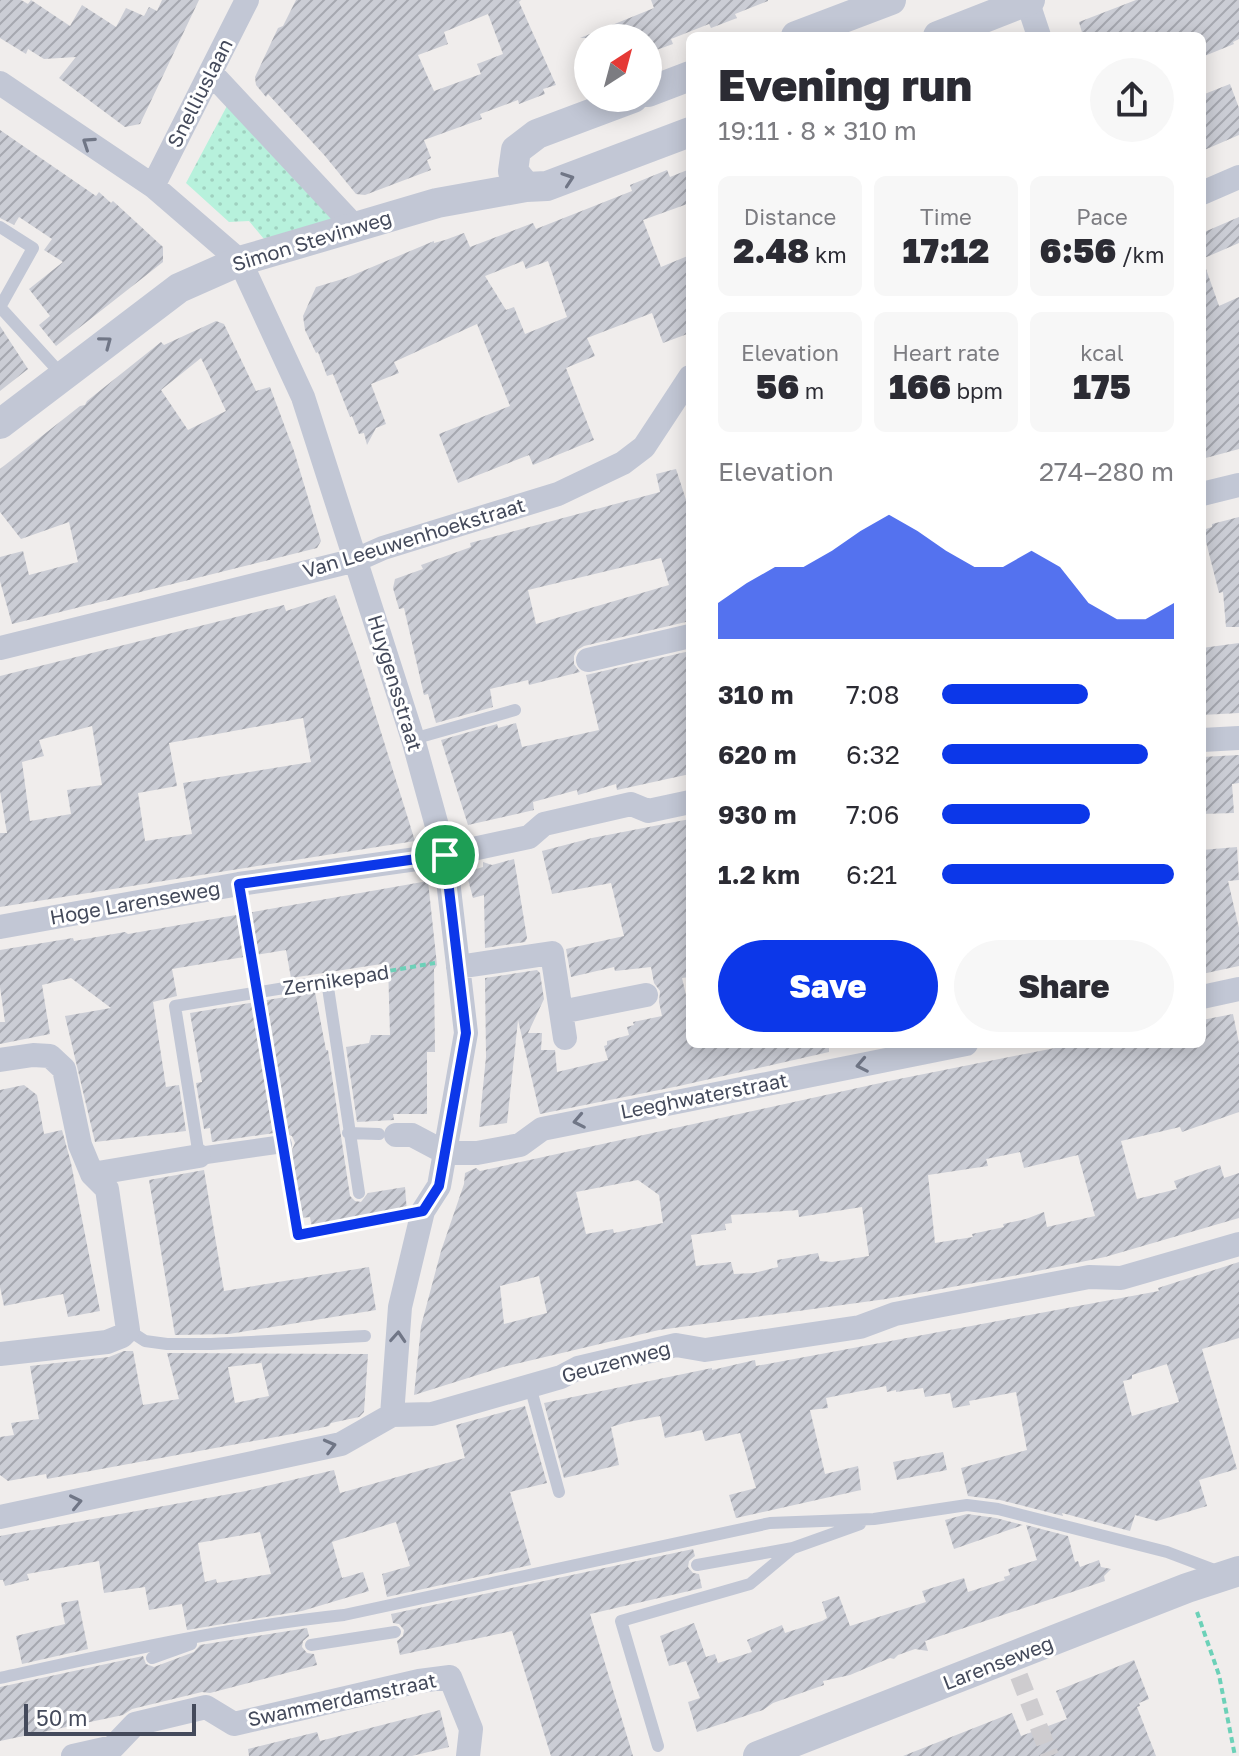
<!DOCTYPE html>
<html lang="en">
<head>
<meta charset="utf-8">
<style>
	body { margin:0; font-family:"Golos Text",sans-serif; background:#f7f7f7; color:#2b2b33; height:100vh; display:flex; flex-direction:column; font-size:30px; white-space:nowrap }
	* { box-sizing:border-box; margin:0 }
	p { font-size:26px; color:#7c7c81 }
	.icon { flex:none; width:44px; height:44px; fill:none; stroke:currentColor; stroke-width:2; stroke-linecap:round; stroke-linejoin:round }
	.map { position:relative; flex:1; overflow:hidden }
	.panel { position:absolute; left:686px; top:32px; width:520px; height:1016px; display:flex; flex-direction:column; background:#fff; border-radius:12px; box-shadow:0 4px 20px #0003 }
	.panel>* { flex:none }
	.needle { width:52px; rotate:36deg }
	.controls { position:absolute; left:574px; top:24px; display:grid; gap:16px }
	.controls a { display:grid; place-items:center; width:88px; height:88px; border-radius:50%; background:#fff; box-shadow:0 4px 20px #0003; font-size:40px }
	.scale { position:absolute; left:24px; bottom:20px; width:172px; box-sizing:border-box; padding-left:8px; border:4px solid #444a5b; border-top:0; font-size:22px; line-height:28px; white-space:nowrap; color:#444a5b; -webkit-text-stroke:6px #fff; paint-order:stroke }
	.pin { position:absolute; display:grid; place-items:center; width:68px; height:68px; color:#fff; margin:-34px; border:4px solid #fff; border-radius:50%; box-shadow:0 2px 8px #0007 }
	.round { display:grid; place-items:center; flex:none; width:84px; height:84px; border-radius:42px; background:#f7f7f7 }
	.summary { display:flex; align-items:center; justify-content:space-between; height:136px; padding:0 32px }
	h1 { font-size:44px; font-weight:800; line-height:60px }
	.metrics { display:grid; grid-template-columns:repeat(3,1fr); gap:12px; height:136px; padding:8px 32px }
	.metrics div { display:grid; align-content:center; border-radius:12px; background:#f7f7f7; text-align:center }
	.metrics b { font-size:34px; font-weight:800 }
	.metrics small { font-size:22px; font-weight:400 }
	.metrics p { font-size:22px }
	.chart { height:224px; padding:16px 32px }
	.chart p { display:flex; justify-content:space-between }
	.chart svg { width:100%; height:144px; margin-top:8px; fill:#0c37e9; opacity:.7 }
	.button { display:flex; gap:16px; margin-top:auto; padding:16px 32px }
	.button a { flex:1; height:92px; border-radius:48px; background:#0c37e9; color:#fff; font-size:32px; font-weight:800; line-height:92px; text-align:center }
	.button a+a { background:#f7f7f7; color:#2b2b33 }
	ul { padding:0 32px; list-style:none; font-size:26px }
	li { display:grid; grid-template-columns:128px 96px 1fr; align-items:center; height:60px }
	li i { height:20px; border-radius:10px; background:#0c37e9 }
	.map>svg:first-child { display:block }
	.park { fill:url(#park-dots) }
	.building { fill:url(#building-hatch); fill-rule:evenodd }
	.lines { fill:none; stroke-linecap:round; stroke-linejoin:round }
	.pedestrian-tunnel { stroke:#cecccf; stroke-width:18; stroke-dasharray:18 9; stroke-linecap:butt }
	.path { stroke:#6cd1b8; stroke-width:4; stroke-dasharray:6 4; stroke-linecap:butt }
	.service { stroke:#c2c7d5; stroke-width:12 }
	.pedestrian { stroke:#c2c7d5; stroke-width:18 }
	.minor { stroke:#c2c7d5; stroke-width:24 }
	.tertiary { stroke:#c2c7d5; stroke-width:30 }
	.oneway { stroke:#707686 }
	.route-casing { stroke:#fff; stroke-width:16 }
	.route { stroke:#0c37e9; stroke-width:10 }
	.labels { text-anchor:middle; stroke-width:6; stroke-linejoin:round; paint-order:stroke }
	.street-label { font-size:20px; fill:#444a5b; stroke:#fff }
</style>
</head>
<body>
<div class="map">
<svg width="1239" height="1756" viewBox="0 0 1239 1756">
	<defs>
		<pattern id="park-dots" width="8" height="8" patternUnits="userSpaceOnUse" patternTransform="scale(2)"><rect width="8" height="8" fill="#b7f1dc"/><path d="M2 2h.1M6 6h.1" fill="none" stroke="#9fd0bf" stroke-width="1.8" stroke-linecap="round"/></pattern>
		<pattern id="building-hatch" width="6" height="6" patternUnits="userSpaceOnUse" patternTransform="scale(2)"><rect width="6" height="6" fill="#cbcdd5"/><path d="M-1 1l2-2M0 6l6-6M5 7l2-2" fill="none" stroke="#a6a8b0"/></pattern>
	</defs>
	<rect width="100%" height="100%" fill="#f0edec"/>
	<path class="park" d="M 228,104 L 336,218 L 264,239 L 249,221 L 229,222 L 186,183 Z"/>
	<path class="building" d="M 0,0 L 21,0 L 28,4 L 31,0 L 70,26 L 82,5 L 116,27 L 126,8 L 144,16 L 149,7 L 157,11 L 162,0 L 199,0 L 140,124 L 125,127 L 59,78 L 76,57 L 44,59 L 28,49 L 26,54 L 0,38 Z
		M 296,0 L 521,0 L 519,2 L 556,85 L 543,89 L 545,94 L 519,104 L 518,100 L 480,114 L 482,119 L 424,140 L 431,158 L 427,160 L 431,170 L 365,195 L 356,194 L 325,156 L 268,94 L 266,97 L 256,85 L 255,77 L 278,28 L 283,26 ZM 488,14 L 503,54 L 477,64 L 481,74 L 434,91 L 418,55 L 448,44 L 444,32 Z
		M 651,0 L 768,0 L 768,1 L 735,14 L 737,18 L 711,28 L 709,24 L 671,39 L 673,44 L 648,53 L 648,38 L 580,38 L 654,8 Z
		M 1136,0 L 1239,0 L 1239,39 L 1233,42 L 1234,44 L 1202,57 L 1202,36 L 1083,36 L 1079,22 Z
		M 1230,84 L 1239,108 L 1239,135 L 1202,151 L 1202,95 Z
		M 0,130 L 96,196 L 99,192 L 111,203 L 113,201 L 163,247 L 163,262 L 56,346 L 39,325 L 50,316 L 29,289 L 63,262 L 44,250 L 52,239 L 19,217 L 14,225 L 0,218 Z
		M 690,169 L 690,203 L 643,220 L 661,267 L 690,255 L 690,333 L 663,343 L 652,313 L 587,338 L 595,356 L 566,368 L 594,440 L 533,465 L 529,455 L 458,483 L 439,434 L 510,406 L 477,324 L 394,362 L 399,373 L 371,384 L 386,424 L 376,428 L 367,445 L 364,433 L 359,434 L 352,416 L 350,417 L 333,374 L 327,376 L 318,352 L 316,353 L 305,330 L 303,316 L 316,287 L 346,278 L 434,241 L 434,243 L 445,240 L 464,233 L 470,247 L 533,223 L 536,229 L 632,191 L 630,185 L 667,170 L 670,177 ZM 523,261 L 526,269 L 548,261 L 567,317 L 525,334 L 514,307 L 506,310 L 485,276 Z
		M 1239,217 L 1239,243 L 1202,259 L 1202,233 Z
		M 1202,266 L 1205,266 L 1219,306 L 1239,297 L 1239,449 L 1202,459 Z
		M 216,321 L 224,324 L 256,391 L 270,387 L 294,451 L 321,541 L 317,548 L 12,624 L 0,581 L 0,557 L 23,551 L 29,575 L 78,562 L 69,522 L 21,539 L 0,512 L 0,469 L 80,406 L 85,405 L 87,401 L 161,342 L 164,345 ZM 201,358 L 226,411 L 188,430 L 161,390 Z
		M 0,326 L 28,369 L 0,391 Z
		M 676,469 L 690,512 L 690,621 L 584,646 L 577,650 L 574,656 L 574,664 L 580,672 L 529,685 L 528,680 L 490,689 L 493,707 L 436,723 L 428,694 L 424,695 L 404,608 L 399,609 L 393,588 L 395,579 L 423,569 L 421,565 L 471,547 L 470,543 L 660,492 L 656,474 ZM 661,558 L 669,585 L 536,624 L 528,590 Z
		M 1239,517 L 1239,627 L 1226,627 L 1223,592 L 1219,593 L 1203,530 L 1212,527 L 1212,524 Z
		M 335,595 L 356,652 L 415,841 L 0,907 L 0,833 L 7,833 L 0,791 L 0,676 L 284,605 L 286,611 ZM 303,718 L 311,762 L 183,783 L 192,834 L 145,841 L 138,793 L 177,786 L 169,743 ZM 92,726 L 102,785 L 67,790 L 71,814 L 30,821 L 22,762 L 44,756 L 39,740 Z
		M 1239,643 L 1239,713 L 1202,715 L 1202,648 Z
		M 690,651 L 690,774 L 617,790 L 616,784 L 578,795 L 577,790 L 533,802 L 534,810 L 468,825 L 441,740 L 497,724 L 498,728 L 516,723 L 522,747 L 599,730 L 586,675 Z
		M 1239,755 L 1239,783 L 1232,784 L 1234,813 L 1202,814 L 1202,757 Z
		M 690,819 L 690,977 L 682,978 L 690,1012 L 690,1044 L 829,1044 L 829,1052 L 679,1086 L 540,1114 L 518,1020 L 507,1123 L 479,1127 L 486,1057 L 485,978 L 537,970 L 540,973 L 544,999 L 528,1033 L 542,1033 L 541,1050 L 555,1050 L 557,1072 L 608,1060 L 604,1046 L 607,1045 L 607,1041 L 629,1035 L 627,1027 L 634,1025 L 633,1022 L 662,1016 L 659,1002 L 660,991 L 654,983 L 651,967 L 615,971 L 614,967 L 571,977 L 566,949 L 624,936 L 611,883 L 552,894 L 542,851 L 592,838 Z
		M 1237,847 L 1239,880 L 1228,881 L 1239,928 L 1239,966 L 1202,974 L 1202,850 Z
		M 514,859 L 527,938 L 525,942 L 485,948 L 484,895 L 473,898 L 466,872 L 483,867 L 483,862 L 492,865 Z
		M 428,881 L 437,965 L 434,969 L 435,1052 L 427,1052 L 427,1114 L 393,1114 L 394,1120 L 357,1122 L 346,1047 L 369,1043 L 371,1035 L 390,1035 L 388,963 L 291,978 L 286,950 L 172,969 L 177,996 L 153,1002 L 166,1087 L 179,1085 L 186,1131 L 95,1142 L 65,1016 L 111,1008 L 71,978 L 42,985 L 50,1034 L 0,1044 L 0,1022 L 5,1022 L 0,987 L 0,950 L 73,938 L 74,941 L 125,932 L 128,934 Z
		M 315,992 L 326,1050 L 328,1050 L 350,1196 L 355,1201 L 361,1202 L 368,1193 L 405,1187 L 407,1212 L 312,1228 L 310,1217 L 301,1218 L 290,1154 L 295,1143 L 292,1136 L 281,1132 L 212,1142 L 210,1128 L 204,1129 L 196,1083 L 202,1082 L 190,1013 Z
		M 1233,1014 L 1239,1043 L 1239,1112 L 1182,1132 L 1180,1127 L 1121,1141 L 1137,1199 L 1177,1189 L 1174,1181 L 1220,1165 L 1224,1178 L 1239,1173 L 1239,1218 L 1105,1257 L 1023,1274 L 886,1299 L 659,1330 L 503,1367 L 414,1395 L 421,1326 L 441,1251 L 464,1184 L 465,1173 L 476,1168 L 480,1171 L 894,1080 L 1075,1044 L 1202,1044 L 1202,1020 ZM 1020,1152 L 1024,1168 L 1078,1155 L 1095,1216 L 1047,1227 L 1044,1212 L 1026,1219 L 1003,1224 L 1004,1227 L 972,1234 L 973,1237 L 935,1243 L 928,1175 L 988,1166 L 986,1159 ZM 638,1180 L 659,1195 L 663,1223 L 614,1233 L 613,1229 L 586,1234 L 576,1192 ZM 862,1207 L 869,1256 L 832,1262 L 820,1261 L 818,1253 L 777,1260 L 778,1267 L 754,1273 L 734,1274 L 731,1262 L 696,1266 L 691,1235 L 726,1230 L 725,1224 L 732,1223 L 731,1215 L 798,1210 L 799,1217 ZM 539,1276 L 547,1313 L 504,1324 L 500,1286 Z
		M 24,1085 L 37,1095 L 44,1134 L 62,1130 L 71,1163 L 100,1311 L 68,1317 L 63,1294 L 4,1306 L 0,1287 L 0,1090 Z
		M 204,1170 L 224,1291 L 369,1267 L 376,1310 L 229,1334 L 175,1335 L 149,1180 Z
		M 1239,1262 L 1239,1338 L 1202,1349 L 1237,1469 L 1199,1480 L 1207,1506 L 1157,1521 L 1135,1515 L 1130,1531 L 1062,1513 L 1063,1516 L 1000,1500 L 968,1496 L 961,1468 L 1027,1450 L 1016,1392 L 969,1401 L 970,1405 L 953,1408 L 950,1393 L 925,1397 L 923,1388 L 896,1392 L 896,1390 L 887,1392 L 886,1386 L 826,1398 L 828,1408 L 810,1410 L 825,1474 L 858,1466 L 861,1490 L 736,1518 L 729,1495 L 756,1488 L 740,1433 L 705,1441 L 702,1430 L 665,1438 L 660,1416 L 628,1422 L 611,1427 L 619,1465 L 564,1478 L 544,1403 L 712,1368 L 712,1370 L 755,1360 L 756,1366 L 1159,1291 L 1158,1288 ZM 1167,1364 L 1179,1402 L 1132,1416 L 1123,1381 L 1132,1379 L 1132,1375 Z
		M 124,1351 L 133,1351 L 143,1405 L 179,1399 L 167,1353 L 368,1354 L 364,1412 L 359,1417 L 331,1423 L 329,1426 L 292,1434 L 47,1479 L 46,1474 L 8,1481 L 0,1475 L 0,1437 L 14,1435 L 11,1423 L 39,1419 L 30,1366 L 109,1357 ZM 261,1361 L 269,1396 L 235,1403 L 228,1367 L 261,1363 Z
		M 525,1406 L 547,1483 L 510,1492 L 531,1565 L 387,1597 L 382,1574 L 410,1566 L 396,1522 L 332,1542 L 342,1578 L 363,1572 L 369,1591 L 302,1611 L 187,1630 L 182,1604 L 149,1610 L 145,1587 L 104,1593 L 99,1561 L 27,1574 L 29,1580 L 5,1586 L 3,1580 L 0,1580 L 0,1536 L 246,1491 L 334,1470 L 340,1493 L 465,1458 L 456,1425 ZM 260,1532 L 271,1574 L 217,1583 L 216,1579 L 205,1582 L 198,1543 Z
		M 943,1452 L 947,1470 L 897,1480 L 893,1462 Z
		M 967,1514 L 996,1518 L 1023,1525 L 954,1549 L 945,1520 Z
		M 1026,1525 L 1068,1536 L 1075,1562 L 1078,1561 L 1080,1567 L 1099,1560 L 1101,1567 L 1111,1569 L 1104,1576 L 1105,1581 L 925,1641 L 928,1651 L 915,1649 L 898,1655 L 894,1659 L 890,1658 L 850,1675 L 823,1681 L 824,1685 L 773,1703 L 763,1710 L 697,1732 L 688,1702 L 700,1698 L 686,1661 L 669,1666 L 660,1636 L 694,1623 L 706,1657 L 715,1654 L 718,1663 L 752,1652 L 747,1640 L 782,1625 L 785,1633 L 822,1621 L 827,1618 L 822,1602 L 839,1596 L 850,1626 L 926,1602 L 922,1591 L 964,1578 L 968,1592 L 1005,1580 L 1004,1577 L 1010,1575 L 1008,1569 L 1037,1560 Z
		M 693,1549 L 695,1556 L 689,1561 L 688,1567 L 693,1573 L 699,1574 L 702,1588 L 590,1614 L 633,1756 L 551,1756 L 512,1631 L 400,1655 L 397,1641 L 403,1636 L 404,1630 L 399,1624 L 393,1623 L 391,1614 Z
		M 78,1600 L 88,1649 L 22,1664 L 16,1636 L 65,1624 L 61,1603 Z
		M 307,1628 L 309,1636 L 303,1641 L 302,1647 L 307,1653 L 314,1654 L 317,1665 L 210,1693 L 202,1692 L 132,1709 L 123,1715 L 0,1741 L 0,1687 L 143,1656 L 146,1664 L 154,1667 L 194,1652 L 200,1645 Z
		M 1134,1660 L 1149,1699 L 1139,1703 L 1140,1706 L 1137,1707 L 1156,1756 L 903,1756 L 1012,1713 L 1021,1736 L 1067,1719 L 1056,1691 Z
		M 440,1710 L 449,1747 L 412,1756 L 249,1756 L 248,1749 L 317,1732 L 320,1741 Z"/>
	<g class="lines">
		<path class="pedestrian-tunnel" d="M 1019,1676 L 1050,1756"/>
		<path class="path" d="M 243,906 L 254,976
			M 341,979 L 435,963
			M 259,1008 L 280,1126
			M 286,1162 L 298,1235 L 397,1216
			M 1197,1612 L 1219,1675 L 1235,1756"/>
		<path class="service" d="M 0,227 L 33,248 L 0,307
			M 0,307 L 62,375
			M 413,739 L 515,710
			M 348,1133 L 379,1134
			M 199,1156 L 175,1006 L 327,981 L 359,1193
			M 128,1330 L 145,1341 L 167,1344 L 211,1344 L 365,1336
			M 530,1386 L 559,1492
			M 697,1565 L 793,1548 L 860,1524
			M 311,1645 L 395,1632
			M 152,1658 L 191,1644
			M 0,1678 C 114,1653 228,1627 344,1615 L 770,1523 L 874,1519 L 967,1505 L 998,1509 L 1167,1552 L 1220,1572
			M 658,1746 L 621,1621 L 750,1584 L 793,1548"/>
		<path class="pedestrian" d="M 199,1156 L 283,1144"/>
		<path class="minor" d="M 1027,0 L 1039,36
			M 212,74 L 355,227
			M 0,83 L 153,186 L 240,261 L 303,397 L 413,739 L 445,855 L 466,1033 L 439,1186 L 423,1211 L 400,1307 L 392,1415
			M 153,186 L 247,0
			M 1202,193 L 1239,177
			M 1202,494 L 1239,485
			M 0,648 L 356,560 L 383,548 L 558,494 L 623,463 L 644,447 L 690,377
			M 588,660 L 690,636
			M 1202,740 L 1239,738
			M 0,927 L 239,884 L 445,855 L 529,837 L 544,824 L 631,804 L 648,811 L 690,802
			M 458,967 L 552,953 L 565,1038
			M 1202,997 L 1239,989
			M 561,1012 L 646,995
			M 0,1060 L 33,1055 L 50,1056 L 64,1069 L 80,1145 L 92,1174 L 107,1189 L 128,1330 L 122,1336 L 107,1342 L 0,1354
			M 396,1135 L 412,1135 L 446,1153 L 477,1153 L 520,1145 L 542,1129 L 966,1044
			M 92,1174 L 199,1156
			M 0,1517 L 341,1444 L 392,1415 L 432,1414 L 561,1377 L 578,1368 L 676,1345 L 705,1350 L 860,1327 L 895,1314 L 1089,1277 L 1121,1278 L 1239,1244
			M 73,1756 L 113,1747 L 135,1724 L 206,1707 L 234,1724 L 419,1681 L 450,1677 L 471,1729 L 468,1756"/>
		<path class="tertiary" d="M 796,36 L 891,0
			M 938,36 L 1030,0
			M 648,92 L 690,76
			M 526,187 L 513,171 L 516,150 L 537,134 L 633,98
			M 0,424 L 179,288 L 240,261 L 437,203 L 526,187 L 547,186 L 690,132
			M 758,1756 L 1187,1588 L 1239,1571"/>
	</g>
	<defs><path id="oneway-chevron" d="M-2-3.5L2.5 0L-2 3.5" fill="none" stroke-width="1.6" stroke-linecap="round" stroke-linejoin="round" transform="scale(2)"/></defs>
	<g class="oneway">
		<use href="#oneway-chevron" transform="translate(88 143) rotate(-146)"/>
		<use href="#oneway-chevron" transform="translate(568 179) rotate(-19)"/>
		<use href="#oneway-chevron" transform="translate(106 342) rotate(-37)"/>
		<use href="#oneway-chevron" transform="translate(862 1065) rotate(169)"/>
		<use href="#oneway-chevron" transform="translate(579 1121) rotate(169)"/>
		<use href="#oneway-chevron" transform="translate(398 1337) rotate(-86)"/>
		<use href="#oneway-chevron" transform="translate(330 1446) rotate(-14)"/>
		<use href="#oneway-chevron" transform="translate(76 1502) rotate(-12)"/>
	</g>
	<g class="lines">
		<defs>
			<path id="route" d="M 445,855 L 466,1033 L 439,1186 L 423,1211 L 298,1235 L 239,884 Z"/>
		</defs>
		<use href="#route" class="route-casing"/>
		<use href="#route" class="route"/>
	</g>
	<g class="labels">
		<g class="street-label">
			<text transform="translate(200 93) rotate(-63)" y="7">Snelliuslaan</text>
			<text transform="translate(312 241) rotate(-17)" y="7">Simon Stevinweg</text>
			<text transform="translate(414 538) rotate(-17)" y="7">Van Leeuwenhoekstraat</text>
			<text transform="translate(395 683) rotate(73)" y="7">Huygensstraat</text>
			<text transform="translate(135 903) rotate(-10)" y="7">Hoge Larenseweg</text>
			<text transform="translate(336 980) rotate(-9)" y="7">Zernikepad</text>
			<text transform="translate(704 1096) rotate(-11)" y="7">Leeghwaterstraat</text>
			<text transform="translate(616 1362) rotate(-15)" y="7">Geuzenweg</text>
			<text transform="translate(998 1663) rotate(-21)" y="7">Larenseweg</text>
			<text transform="translate(342 1700) rotate(-12)" y="7">Swammerdamstraat</text>
		</g>
	</g>
</svg>
<div class="controls">
<a><svg class="needle" viewBox="-14 -14 28 28"><path d="M0-13l5 13h-10z" fill="#e53935"/><path d="M0 13l5-13h-10z" fill="#7c7c81"/></svg></a>
</div>
<div class="scale">50 m</div>
<div class="pin" style="left:445px;top:855px;background:#1e9e55"><svg class="icon" aria-label="arrive" viewBox="0 0 24 24"><path d="M6 21V4h12l-3 4 3 4H6"/></svg></div>
<section class="panel">
<div class="summary"><div><h1>Evening run</h1><p>19:11 · 8 × 310 m</p></div><a class="round"><svg class="icon" aria-label="share" viewBox="0 0 24 24"><path d="M12 15V3M7 8l5-5 5 5M5 13v7h14v-7"/></svg></a></div>
<div class="metrics">
<div><p>Distance</p><b>2.48<small> km</small></b></div>
<div><p>Time</p><b>17:12</b></div>
<div><p>Pace</p><b>6:56<small> /km</small></b></div>
</div>
<div class="metrics">
<div><p>Elevation</p><b>56<small> m</small></b></div>
<div><p>Heart rate</p><b>166<small> bpm</small></b></div>
<div><p>kcal</p><b>175</b></div>
</div>
<div class="chart"><p><span>Elevation</span>274–280 m</p>
<svg viewBox="0 0 160 44" preserveAspectRatio="none"><path d="M0 44V33L10 27L20 22L30 22L40 17L50 11L60 6L70 11L80 17L90 22L100 22L110 17L120 22L130 33L140 38L150 38L160 33V44z"/></svg>
</div>
<ul>
<li><b>310 m</b>7:08<i style="width:63%"></i></li>
<li><b>620 m</b>6:32<i style="width:89%"></i></li>
<li><b>930 m</b>7:06<i style="width:64%"></i></li>
<li><b>1.2 km</b>6:21<i style="width:100%"></i></li>
</ul>
<div class="button"><a>Save</a><a>Share</a></div>
</section>
</div>
</body>
</html>
